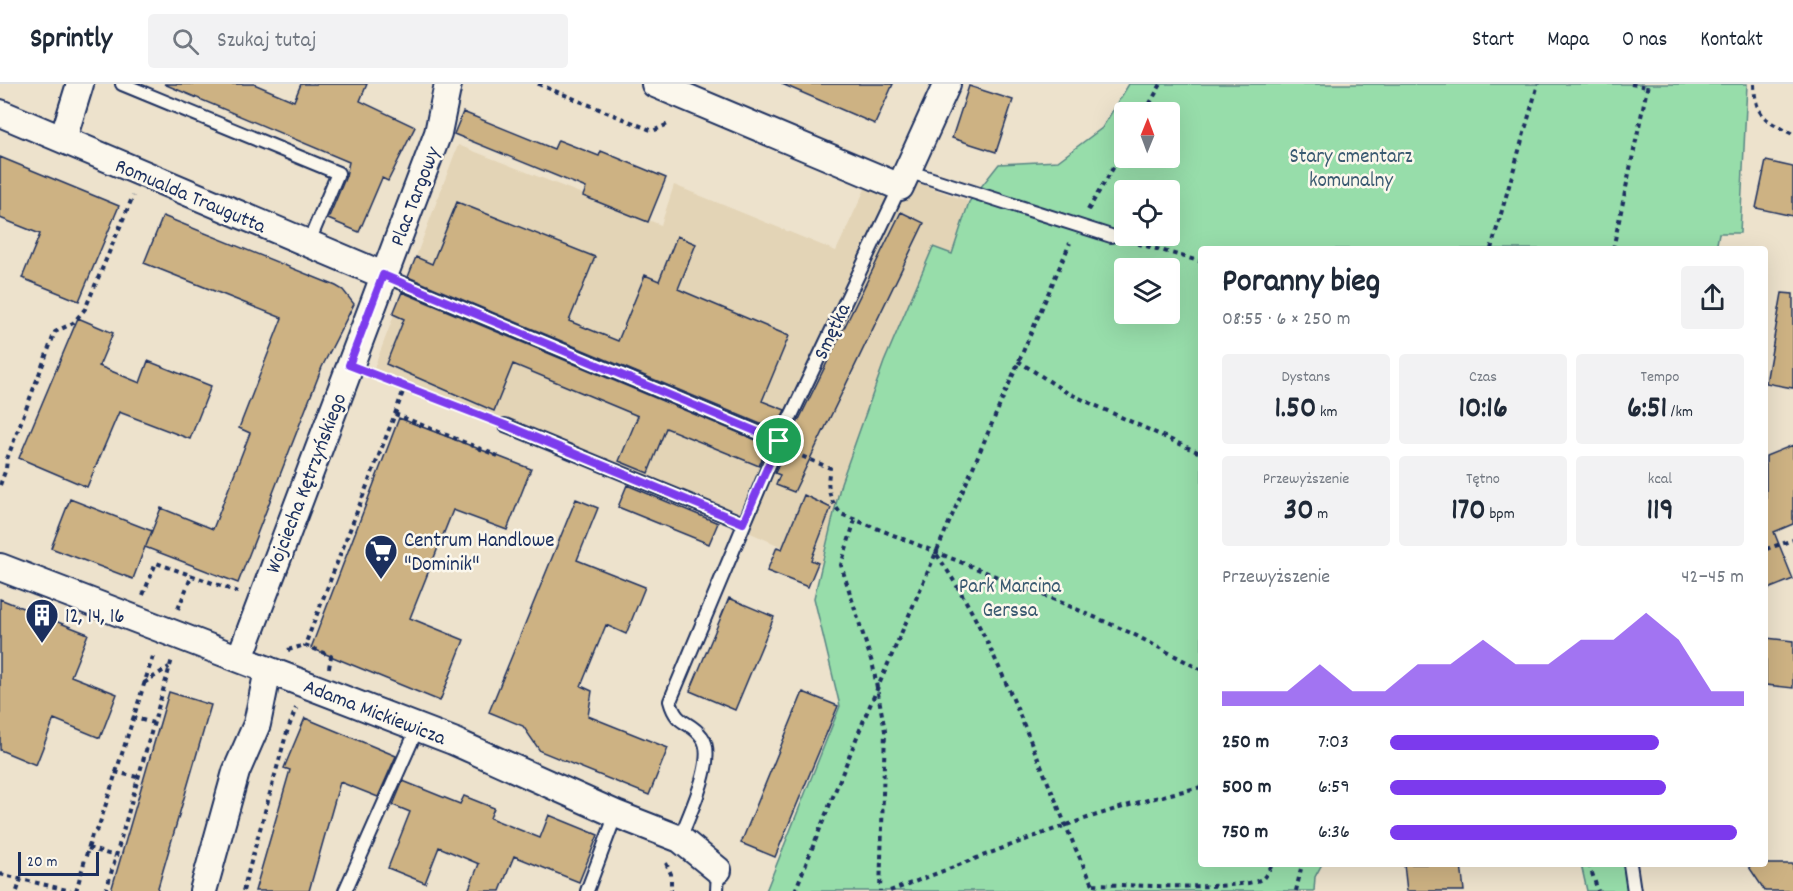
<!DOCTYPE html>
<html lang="pl">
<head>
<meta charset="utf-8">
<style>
	body { margin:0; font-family:Dekko,sans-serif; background:#f2f2f3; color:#1f2937; height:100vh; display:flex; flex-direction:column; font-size:22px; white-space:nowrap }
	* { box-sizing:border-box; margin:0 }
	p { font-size:20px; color:#747a83 }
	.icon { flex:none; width:33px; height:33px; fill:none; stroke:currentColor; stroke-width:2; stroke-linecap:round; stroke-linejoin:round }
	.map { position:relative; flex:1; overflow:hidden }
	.sheet { position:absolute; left:1198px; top:162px; width:570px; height:621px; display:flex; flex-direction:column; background:#fff; border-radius:6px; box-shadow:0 6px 24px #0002 }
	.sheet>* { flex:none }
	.needle { width:39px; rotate:1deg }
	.buttons { position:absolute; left:1114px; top:18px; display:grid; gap:12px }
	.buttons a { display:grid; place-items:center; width:66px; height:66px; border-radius:6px; background:#fff; box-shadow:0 6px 24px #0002; font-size:30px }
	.scale { position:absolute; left:18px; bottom:15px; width:81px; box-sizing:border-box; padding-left:6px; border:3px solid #1b2f5e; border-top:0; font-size:16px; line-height:21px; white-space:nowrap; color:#1b2f5e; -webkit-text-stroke:4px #fbf7ec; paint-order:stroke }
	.pin { position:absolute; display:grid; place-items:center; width:51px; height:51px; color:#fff; margin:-26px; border:3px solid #fff; border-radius:50%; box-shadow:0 2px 6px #0007 }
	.round { display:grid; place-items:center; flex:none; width:63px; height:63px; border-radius:6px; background:#f2f2f3 }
	.summary { display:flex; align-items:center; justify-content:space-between; height:102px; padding:0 24px }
	h1 { font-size:33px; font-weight:700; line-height:45px }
	.stats { display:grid; grid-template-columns:repeat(3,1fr); gap:9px; height:102px; padding:6px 24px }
	.stats div { display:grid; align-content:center; border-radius:6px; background:#f2f2f3; text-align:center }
	.stats b { font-size:30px; font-weight:700 }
	.stats small { font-size:16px; font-weight:400 }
	.stats p { font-size:16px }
	.chart { height:168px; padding:12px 24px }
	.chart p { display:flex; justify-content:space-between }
	.chart svg { width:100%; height:108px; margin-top:6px; fill:#7c3aed; opacity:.7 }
	ul { padding:0 24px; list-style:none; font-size:20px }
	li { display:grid; grid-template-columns:96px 72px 1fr; align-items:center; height:45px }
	li i { height:15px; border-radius:8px; background:#7c3aed }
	header { display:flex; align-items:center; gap:36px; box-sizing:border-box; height:84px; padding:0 30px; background:#fff; border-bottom:2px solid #e0e1e3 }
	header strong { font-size:28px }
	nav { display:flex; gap:33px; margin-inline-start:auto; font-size:21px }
	.search { width:420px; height:54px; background:#f2f2f3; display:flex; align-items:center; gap:15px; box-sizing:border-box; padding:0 21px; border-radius:6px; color:#747a83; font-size:22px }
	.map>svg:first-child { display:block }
	.built { fill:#e3d4b6 }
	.green { fill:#97ddaa; stroke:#598684; stroke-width:1.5; fill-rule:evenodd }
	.building { fill:#cdb283; stroke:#1b2f5e; stroke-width:1.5 }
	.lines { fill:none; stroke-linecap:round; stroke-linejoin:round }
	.lane-casing { stroke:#1b2f5e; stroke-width:16 }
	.street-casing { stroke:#1b2f5e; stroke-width:30 }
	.path { stroke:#1b2f5e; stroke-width:4; stroke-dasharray:4.5 4.5; stroke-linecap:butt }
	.lane { stroke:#fbf7ec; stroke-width:12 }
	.street { stroke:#fbf7ec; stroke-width:26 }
	.route-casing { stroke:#fff; stroke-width:12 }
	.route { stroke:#7c3aed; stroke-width:8 }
	.labels { text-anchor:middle; stroke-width:5; stroke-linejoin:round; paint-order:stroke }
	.park-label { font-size:21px; fill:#3a5a71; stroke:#fbf7ec }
	.street-label { font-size:21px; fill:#1b2f5e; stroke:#fbf7ec }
	.poi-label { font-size:21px; fill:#1b2f5e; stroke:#fbf7ec; text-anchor:start }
</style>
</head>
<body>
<header>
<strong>Sprintly</strong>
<div class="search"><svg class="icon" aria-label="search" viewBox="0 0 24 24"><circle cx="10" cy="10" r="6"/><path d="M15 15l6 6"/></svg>Szukaj tutaj</div>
<nav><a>Start</a><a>Mapa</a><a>O nas</a><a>Kontakt</a></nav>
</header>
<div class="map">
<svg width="1793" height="807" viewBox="0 0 1793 807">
	<rect width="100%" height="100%" fill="#ede2cc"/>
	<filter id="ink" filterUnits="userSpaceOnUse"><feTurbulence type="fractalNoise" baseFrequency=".0167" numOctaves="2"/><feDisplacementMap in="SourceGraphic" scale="12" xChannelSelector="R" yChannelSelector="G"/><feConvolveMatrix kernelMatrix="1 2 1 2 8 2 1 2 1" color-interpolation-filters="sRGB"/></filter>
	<g filter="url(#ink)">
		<path class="built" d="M 458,61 L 661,141 L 674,101 L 836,167 L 866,103 L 888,107 L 916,98 L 969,118 L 952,170 L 933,163 L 884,278 L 841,399 L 821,480 L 374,284 Z"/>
		<path class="green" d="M 1129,0 L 1747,0 L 1740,149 L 1719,149 L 1716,165 L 1202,165 L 1202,780 L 1322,780 L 1315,793 L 1314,807 L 766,807 L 840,622 L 814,514 L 841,399 L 884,278 L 933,163 L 952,170 L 969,118 L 999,80 L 1058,77 L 1102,44 ZM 1125,28 L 1170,28 L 1170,74 L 1125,74 ZM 1125,106 L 1170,106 L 1170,152 L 1125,152 ZM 1125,184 L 1170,184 L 1170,230 L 1125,230 Z
			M 1581,780 L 1624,780 L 1628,807 L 1587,807 Z"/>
		<path class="building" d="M 164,0 L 254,0 L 294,17 L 301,0 L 367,0 L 360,17 L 415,43 L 388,97 L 382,94 L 359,148 L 328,135 L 346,92 L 349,78 Z
			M 782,0 L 893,0 L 875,40 Z
			M 969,2 L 1013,16 L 996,68 L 952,54 Z
			M 463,28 L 554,65 L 558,56 L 599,72 L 601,67 L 666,94 L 648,138 L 583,112 L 586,104 L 454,50 Z
			M 0,73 L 119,122 L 79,217 L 22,194 L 40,150 L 0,134 Z
			M 1766,77 L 1793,83 L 1793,132 L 1756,124 Z
			M 457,118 L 595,173 L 569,237 L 618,257 L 645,191 L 659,197 L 677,152 L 696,160 L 678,205 L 789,252 L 762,317 L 785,326 L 775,346 L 408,193 L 416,173 L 432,180 Z
			M 901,128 L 924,139 L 794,408 L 776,401 L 780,391 L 775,389 L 787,360 Z
			M 163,132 L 336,202 L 343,206 L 354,220 L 322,283 L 238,499 L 145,463 L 133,495 L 51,464 L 70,415 L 152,447 L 146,462 L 161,424 L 213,445 L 250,349 L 239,344 L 282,234 L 144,179 Z
			M 402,208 L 768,361 L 759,382 L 666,344 L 648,389 L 619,377 L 638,332 L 513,280 L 494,327 L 386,280 L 404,235 L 393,230 Z
			M 1782,209 L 1793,210 L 1793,304 L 1766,299 Z
			M 78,234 L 113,249 L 99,282 L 140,299 L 148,277 L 211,302 L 190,355 L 119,328 L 87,403 L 19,374 Z
			M 399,334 L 531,385 L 507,446 L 453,426 L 410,534 L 464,556 L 440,617 L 311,564 Z
			M 1793,361 L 1793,440 L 1774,448 L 1793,495 L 1766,506 L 1766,372 Z
			M 627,401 L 718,439 L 709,460 L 618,423 Z
			M 804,411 L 831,424 L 811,476 L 818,479 L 808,503 L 767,487 L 777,463 L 782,465 Z
			M 576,415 L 598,424 L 577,476 L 645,503 L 626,550 L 606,541 L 581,602 L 592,607 L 588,632 L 668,664 L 649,711 L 540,667 L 523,642 L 489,628 Z
			M 729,514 L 774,533 L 735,626 L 690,607 Z
			M 0,515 L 88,550 L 71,592 L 117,610 L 100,654 L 54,635 L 36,681 L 0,666 Z
			M 1766,554 L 1793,557 L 1793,604 L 1766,601 Z
			M 169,608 L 211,621 L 157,807 L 111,807 Z
			M 803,608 L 838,622 L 775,773 L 741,759 Z
			M 305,634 L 396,672 L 378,713 L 340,698 L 309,807 L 255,807 L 290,686 L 284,684 Z
			M 403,697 L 460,720 L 464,712 L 494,724 L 490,734 L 540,754 L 549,731 L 598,751 L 579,798 L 514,772 L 500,807 L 468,807 L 479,780 L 439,763 L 425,799 L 388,784 L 410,728 L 393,721 Z
			M 1404,780 L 1461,780 L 1464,807 L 1407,807 Z
			M 1747,780 L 1793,780 L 1793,807 L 1765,807 Z"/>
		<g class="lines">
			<defs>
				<path id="lane" d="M 122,0 L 338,89 L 308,160
					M 907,87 L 1111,152
					M 383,191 L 779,357
					M 505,341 L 743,439
					M 680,755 C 688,732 718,674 702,653 C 689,635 677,643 670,617 L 779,357 L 900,103
					M 1630,780 L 1634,807
					M 345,807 L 418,643
					M 587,807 L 616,730
					M 717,807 L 718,786"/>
				<path id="street" d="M 655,0 L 900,103 L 947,0
					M 0,29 L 383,191
					M 63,55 L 80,0
					M 0,483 L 453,657 L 616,730 L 680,755 L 718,786
					M 240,574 L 438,49 L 448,0
					M 203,807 L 236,688 L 257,640 L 268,586"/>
			</defs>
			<use href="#lane" class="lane-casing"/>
			<use href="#street" class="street-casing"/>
			<path class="path" d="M 538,0 L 653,47 L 668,40
				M 1631,0 L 1647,3
				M 1754,0 C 1755,33 1766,37 1793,50
				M 1145,28 L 1161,0
				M 1088,126 L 1125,64
				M 1129,157 L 1202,178
				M 1491,165 L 1538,0
				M 1613,165 L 1648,0
				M 1018,277 L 1066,308 L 1202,370
				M 374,290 L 487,334
				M 395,330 L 405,302
				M 794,369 L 830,384 C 826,403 829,415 841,430 L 1060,518 L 1131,549 L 1202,586
				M 0,401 L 6,385 L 7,375 L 55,248 L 73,239 L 85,225 L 133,112
				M 855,436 L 841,481 L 873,582 L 885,647 L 880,807
				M 1766,465 L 1793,456
				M 937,471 C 989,546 1019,632 1055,715 C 1068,747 1080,778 1097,807
				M 143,511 L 156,479 L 238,508
				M 178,525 L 192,491
				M 288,566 L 305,561
				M 329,584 L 331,572 L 305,561 L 395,330 L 498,372
				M 144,599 L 169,583
				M 132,633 L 153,639
				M 115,688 L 137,693
				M 88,764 L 115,772
				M 666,779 L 671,790 L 671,807
				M 1589,780 L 1598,807
				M 0,790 L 71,807
				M 1094,800 C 1126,801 1240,807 1262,795 C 1266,792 1269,785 1273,780
				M 17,807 L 21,795
				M 76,807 L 92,751 L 98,745 L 154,569
				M 106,807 L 172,575
				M 243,807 L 286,651 L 296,624
				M 795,807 L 865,633 L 1070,159
				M 890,807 C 993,769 1094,725 1202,703
				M 1296,807 L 1302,780"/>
			<use href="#lane" class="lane"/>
			<use href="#street" class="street"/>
		</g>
	</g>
	<g class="lines" filter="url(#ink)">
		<defs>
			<path id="route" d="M 383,191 L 779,357 L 743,439 L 505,341 L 349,281 Z"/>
		</defs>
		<use href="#route" class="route-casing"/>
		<use href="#route" class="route"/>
	</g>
	<defs>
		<symbol id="supermarket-pin" viewBox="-11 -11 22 30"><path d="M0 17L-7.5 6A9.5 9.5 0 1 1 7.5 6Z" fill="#1b2f5e" stroke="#fbf7ec"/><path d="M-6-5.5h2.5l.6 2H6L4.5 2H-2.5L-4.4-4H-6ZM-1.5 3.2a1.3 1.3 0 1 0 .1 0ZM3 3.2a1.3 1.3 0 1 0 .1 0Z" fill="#fff"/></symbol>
		<symbol id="building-pin" viewBox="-11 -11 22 30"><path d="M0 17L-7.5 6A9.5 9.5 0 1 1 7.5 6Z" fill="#1b2f5e" stroke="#fbf7ec"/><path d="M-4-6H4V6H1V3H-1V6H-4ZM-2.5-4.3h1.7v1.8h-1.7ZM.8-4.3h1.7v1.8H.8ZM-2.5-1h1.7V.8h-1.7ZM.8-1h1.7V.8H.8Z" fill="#fff"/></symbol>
	</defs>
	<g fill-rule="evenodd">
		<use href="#supermarket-pin" x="362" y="448" width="38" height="52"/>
		<use href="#building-pin" x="23" y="512" width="38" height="52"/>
	</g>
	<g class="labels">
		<g class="park-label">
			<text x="1351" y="78">Stary cmentarz<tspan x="1351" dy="24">komunalny</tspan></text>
			<text x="1010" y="508">Park Marcina<tspan x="1010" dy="24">Gerssa</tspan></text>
		</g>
		<g class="street-label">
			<text transform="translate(191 111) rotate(23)" y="7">Romualda Traugutta</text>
			<text transform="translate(414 112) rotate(-69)" y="7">Plac Targowy</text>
			<text transform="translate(831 247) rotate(-65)" y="7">Smętka</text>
			<text transform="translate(305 399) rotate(-69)" y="7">Wojciecha Kętrzyńskiego</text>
			<text transform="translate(375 627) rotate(21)" y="7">Adama Mickiewicza</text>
		</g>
		<g class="poi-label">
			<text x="404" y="462">Centrum Handlowe<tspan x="404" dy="24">"Dominik"</tspan></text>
			<text x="65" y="538">12, 14, 16</text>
		</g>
	</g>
</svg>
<div class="buttons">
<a><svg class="needle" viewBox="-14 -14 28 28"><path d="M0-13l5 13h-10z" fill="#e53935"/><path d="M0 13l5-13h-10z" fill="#747a83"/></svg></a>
<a><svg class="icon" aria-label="locate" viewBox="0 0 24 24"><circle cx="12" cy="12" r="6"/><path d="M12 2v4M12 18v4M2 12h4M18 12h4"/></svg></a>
<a><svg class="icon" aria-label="layers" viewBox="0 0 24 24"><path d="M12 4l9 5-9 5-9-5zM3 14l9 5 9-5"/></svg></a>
</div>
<div class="scale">20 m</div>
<div class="pin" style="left:779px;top:357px;background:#1e9e55"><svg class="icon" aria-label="arrive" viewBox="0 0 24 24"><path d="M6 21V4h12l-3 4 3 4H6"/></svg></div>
<section class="sheet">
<div class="summary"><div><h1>Poranny bieg</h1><p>08:55 · 6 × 250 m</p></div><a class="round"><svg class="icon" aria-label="share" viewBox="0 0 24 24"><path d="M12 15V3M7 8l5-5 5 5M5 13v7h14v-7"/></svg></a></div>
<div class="stats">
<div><p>Dystans</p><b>1.50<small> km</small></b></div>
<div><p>Czas</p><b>10:16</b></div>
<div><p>Tempo</p><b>6:51<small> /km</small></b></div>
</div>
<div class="stats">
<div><p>Przewyższenie</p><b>30<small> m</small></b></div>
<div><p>Tętno</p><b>170<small> bpm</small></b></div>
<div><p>kcal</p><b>119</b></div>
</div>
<div class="chart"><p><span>Przewyższenie</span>42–45 m</p>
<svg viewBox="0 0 160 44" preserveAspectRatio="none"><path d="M0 44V38L10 38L20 38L30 27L40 38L50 38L60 27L70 27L80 17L90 27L100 27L110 17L120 17L130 6L140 17L150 38L160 38V44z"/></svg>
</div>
<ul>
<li><b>250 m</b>7:03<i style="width:76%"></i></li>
<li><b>500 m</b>6:59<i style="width:78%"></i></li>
<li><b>750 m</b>6:36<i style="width:98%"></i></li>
</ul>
</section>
</div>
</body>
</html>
